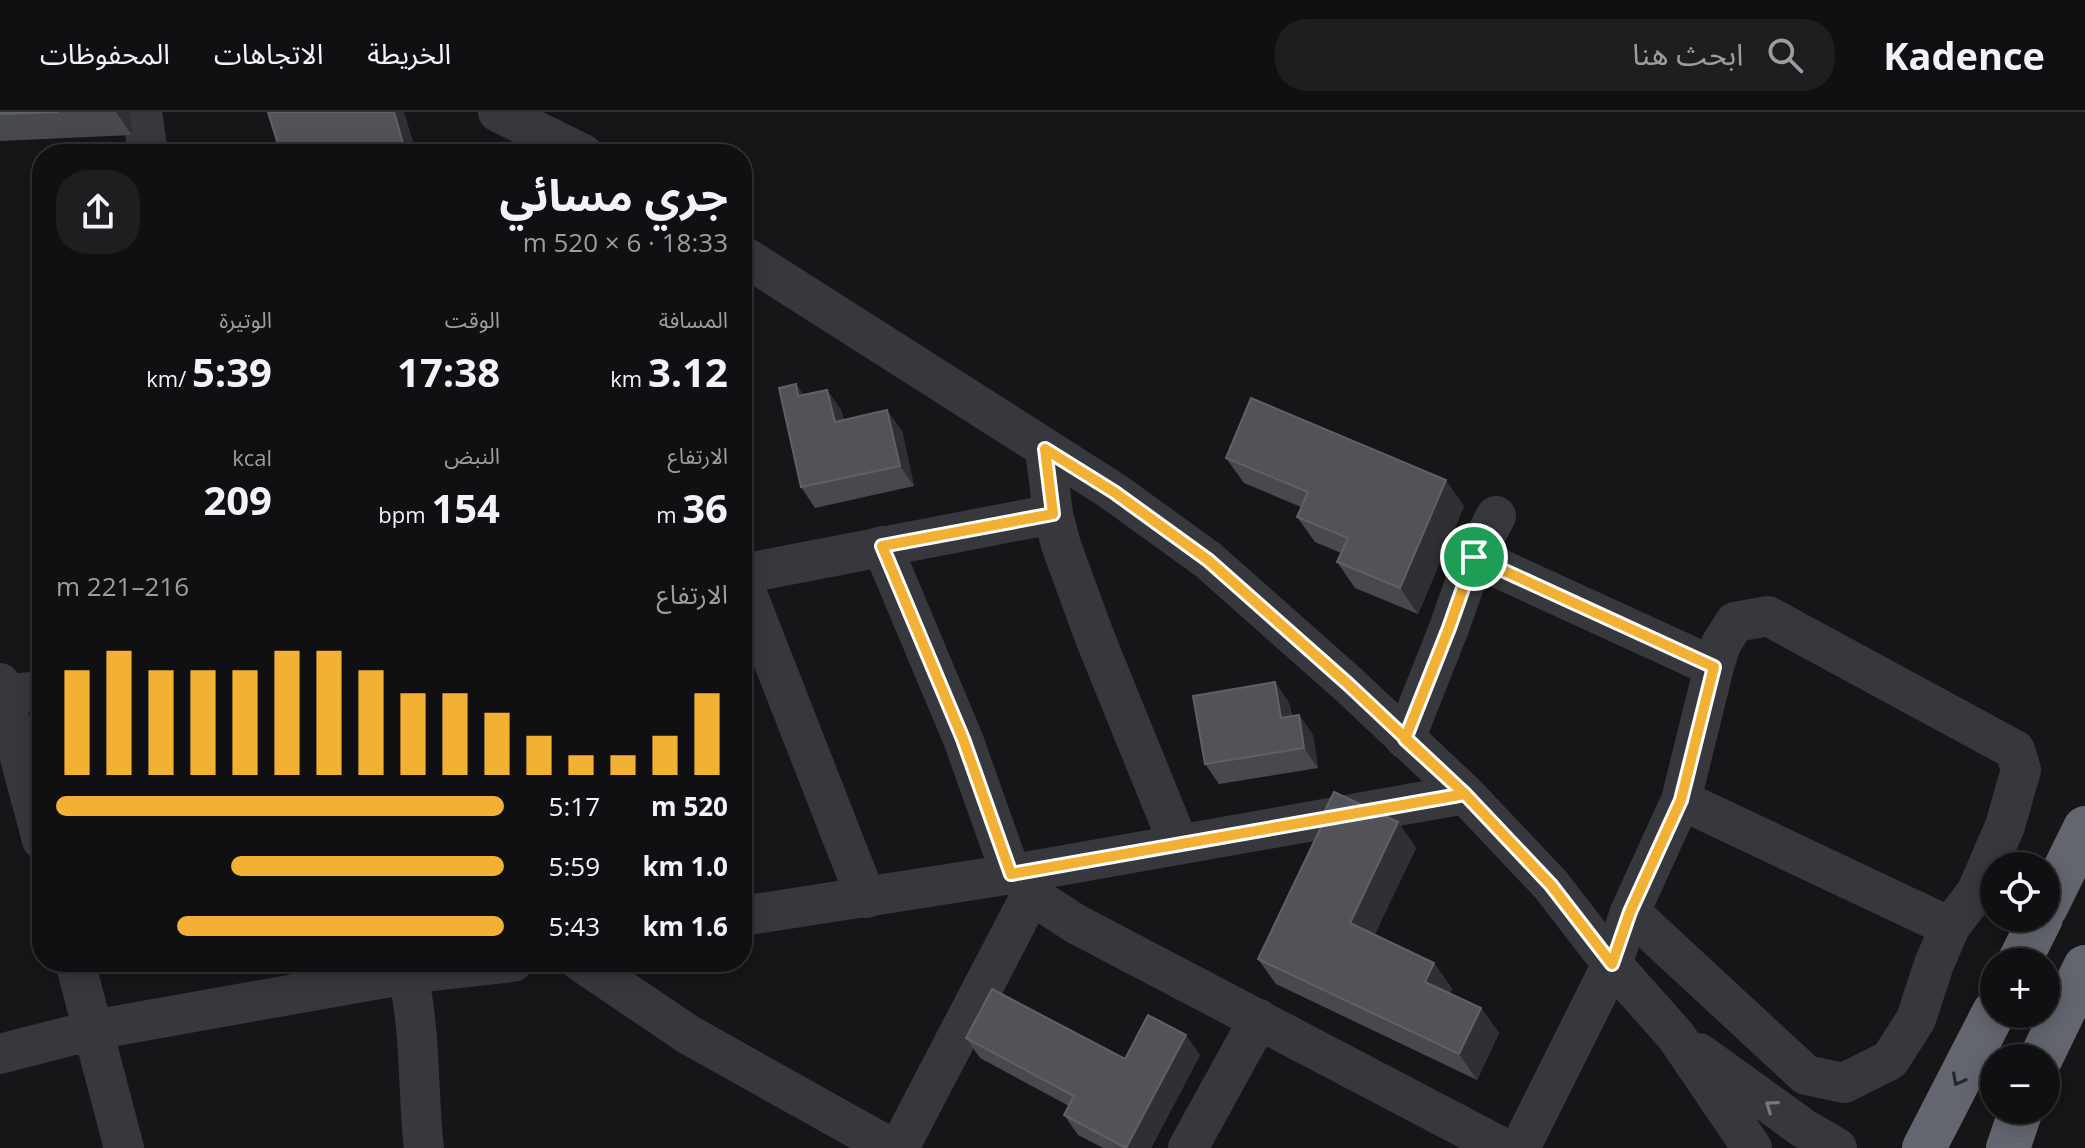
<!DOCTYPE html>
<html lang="ar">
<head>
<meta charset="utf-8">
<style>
	body { margin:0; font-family:"Open Sans","Noto Sans Arabic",sans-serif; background:#1e1e20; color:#f1f3f6; direction:rtl; height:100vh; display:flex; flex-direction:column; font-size:30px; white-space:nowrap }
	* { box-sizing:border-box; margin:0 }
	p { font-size:26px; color:#9c9d9f }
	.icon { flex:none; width:44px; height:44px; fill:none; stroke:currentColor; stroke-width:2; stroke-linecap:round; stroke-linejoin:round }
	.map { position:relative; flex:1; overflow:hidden; direction:ltr }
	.drawer { position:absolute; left:32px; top:32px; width:720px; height:828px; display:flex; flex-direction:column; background:#101012; border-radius:32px; box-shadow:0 4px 20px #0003,0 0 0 2px #303032; direction:rtl }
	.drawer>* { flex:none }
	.tools { position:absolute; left:1980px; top:740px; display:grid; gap:16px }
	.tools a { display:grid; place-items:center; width:80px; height:80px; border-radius:50%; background:#101012; box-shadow:0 4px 20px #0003,0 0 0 2px #303032; font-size:40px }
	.pin { position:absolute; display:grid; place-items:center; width:68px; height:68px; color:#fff; margin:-34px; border:4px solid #fff; border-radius:50%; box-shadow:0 2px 8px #0007 }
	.round { display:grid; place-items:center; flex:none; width:84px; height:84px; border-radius:32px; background:#1e1e20 }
	.headline { display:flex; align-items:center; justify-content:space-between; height:136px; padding:0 24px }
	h1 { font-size:44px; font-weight:700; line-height:60px }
	.metrics { display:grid; grid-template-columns:repeat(3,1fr); gap:12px; height:136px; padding:8px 24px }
	.metrics div { display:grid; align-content:center }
	.metrics b { font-size:40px; font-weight:700 }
	.metrics small { font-size:22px; font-weight:400 }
	.metrics p { font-size:22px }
	.chart { height:224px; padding:16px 24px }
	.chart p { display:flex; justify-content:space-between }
	.chart svg { width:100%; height:144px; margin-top:8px; stroke:#f2b134; stroke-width:6 }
	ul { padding:0 24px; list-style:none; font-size:26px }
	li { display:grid; grid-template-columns:128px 96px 1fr; align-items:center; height:60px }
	li i { height:20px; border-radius:10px; background:#f2b134 }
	header { display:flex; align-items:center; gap:48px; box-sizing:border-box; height:112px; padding:0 40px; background:#101012; border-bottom:2px solid #303032 }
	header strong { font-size:38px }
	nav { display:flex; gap:44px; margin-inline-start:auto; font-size:28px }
	.search { width:560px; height:72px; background:#1e1e20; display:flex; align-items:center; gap:20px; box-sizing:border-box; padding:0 28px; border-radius:32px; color:#9c9d9f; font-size:30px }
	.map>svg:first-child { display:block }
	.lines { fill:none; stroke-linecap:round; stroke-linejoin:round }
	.minor { stroke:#37383d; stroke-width:40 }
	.highway { stroke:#63666e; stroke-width:44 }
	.wall { fill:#47494d }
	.shaded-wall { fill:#2f3033 }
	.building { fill:#525359; stroke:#5f6168; stroke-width:2 }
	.oneway { stroke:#26262a }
	.oneway2 { stroke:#757881 }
	.route-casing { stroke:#fff; stroke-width:16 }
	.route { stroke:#f2b134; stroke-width:10 }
</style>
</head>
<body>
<header>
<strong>Kadence</strong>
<div class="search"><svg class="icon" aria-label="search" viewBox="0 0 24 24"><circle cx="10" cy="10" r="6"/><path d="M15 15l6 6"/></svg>ابحث هنا</div>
<nav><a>الخريطة</a><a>الاتجاهات</a><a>المحفوظات</a></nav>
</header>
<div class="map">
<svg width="2085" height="1036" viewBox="0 0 2085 1036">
	<rect width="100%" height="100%" fill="#161618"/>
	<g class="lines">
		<path class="minor" d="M 142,0 L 148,42
			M 498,0 L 583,42
			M 742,143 L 1114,380 L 1208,448 L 1348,572 L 1465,682 L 1551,773 L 1612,852 L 1676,924 L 1752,1036
			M 1045,337 L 1053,402 L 1061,433 L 1095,526 L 1179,733
			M 882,434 L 963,627 L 1011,762
			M 1474,445 L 1714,555
			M 742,462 L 1053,402
			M 742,469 L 866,786
			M 0,571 L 42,728
			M 3,583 L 42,579
			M 1405,627 L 1449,516 L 1474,445 L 1496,404
			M 1025,760 L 1031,783 L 1076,812 L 1503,1036
			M 1630,800 L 1806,963 L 1844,971 L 1890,948 L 1916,907 L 1934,852 L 1950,815
			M 742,804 L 1025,760 L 1465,682
			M 75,850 L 124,1036
			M 403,850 C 422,900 417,981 424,1036
			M 581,850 L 689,923 L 891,1036
			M 1699,941 L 1803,1016 L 1837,1036
			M 0,942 L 93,918 L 407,862 L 513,850
			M 899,1036 L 1031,783
			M 1188,1036 L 1259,907
			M 1520,1036 L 1612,852 L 1630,800 L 1681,688 L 1714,555 L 1721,532 L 1735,510 L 1768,504 L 2015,638 L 2021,658 L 2005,714 L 1977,779 L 1950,815 L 1681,688"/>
		<path class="highway" d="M 2046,795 L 2085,716
			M 2019,850 L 2041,806
			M 2041,946 L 2085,855
			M 1924,1036 L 1994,900
			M 2008,1036 L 2021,998"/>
	</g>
	<path class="wall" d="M 0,0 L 131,0 L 132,23 L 0,29 Z
		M 796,272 L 803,283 L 827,278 L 841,298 L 844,308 L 902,319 L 914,374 L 815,396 L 801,375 Z
		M 1226,346 L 1464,394 L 1418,502 L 1355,476 L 1337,450 L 1341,441 L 1315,430 L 1297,405 L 1301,395 L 1244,371 Z
		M 1275,570 L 1289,591 L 1292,604 L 1299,603 L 1313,623 L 1318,656 L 1219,672 L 1205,652 Z
		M 1322,705 L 1398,710 L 1416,736 L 1374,823 L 1434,851 L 1452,877 L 1450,881 L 1481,896 L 1499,921 L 1477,968 L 1276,872 L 1258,847 L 1324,708 Z
		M 966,926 L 1125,947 L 1200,943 L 1151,1036 L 1103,1036 L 1078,1023 L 1064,1003 L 1069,994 L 980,946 Z"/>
	<path class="shaded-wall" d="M 116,0 L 131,0 L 132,23 Z
		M 394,0 L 404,0 L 417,42 L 406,42 Z
		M 796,272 L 810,292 L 798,284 Z
		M 827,278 L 841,298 L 849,330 L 835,310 Z
		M 887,298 L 902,319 L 914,374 L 900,354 Z
		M 1446,368 L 1464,394 L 1418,502 L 1400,476 Z
		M 1275,570 L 1289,591 L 1295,626 L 1281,606 Z
		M 1299,603 L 1313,623 L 1318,656 L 1304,636 Z
		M 1398,710 L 1416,736 L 1368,837 L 1350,811 Z
		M 1434,851 L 1452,877 L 1443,895 L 1425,870 Z
		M 1481,896 L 1499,921 L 1477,968 L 1459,942 Z
		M 1186,923 L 1200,943 L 1151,1036 L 1126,1036 Z"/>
	<path class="building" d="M 0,0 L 58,0 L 0,2 Z
		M 268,0 L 394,0 L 406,42 L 281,42 Z
		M 796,272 L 798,284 L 827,278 L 835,310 L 887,298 L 900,354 L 801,375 L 779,276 Z
		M 1251,286 L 1446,368 L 1400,476 L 1337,450 L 1348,426 L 1297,405 L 1308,380 L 1226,346 Z
		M 1275,570 L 1281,606 L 1299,603 L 1304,636 L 1205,652 L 1193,584 Z
		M 1334,680 L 1398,710 L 1350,811 L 1434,851 L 1425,870 L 1481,896 L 1459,942 L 1258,847 L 1325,707 L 1322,705 Z
		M 992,877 L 1125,947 L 1148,903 L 1186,923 L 1126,1036 L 1064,1003 L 1074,984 L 966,926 Z"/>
	<defs><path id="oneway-chevron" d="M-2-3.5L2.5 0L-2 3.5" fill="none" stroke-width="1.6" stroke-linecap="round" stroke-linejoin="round" transform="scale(2)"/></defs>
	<use class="oneway" href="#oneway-chevron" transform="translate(1958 968) rotate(118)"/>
	<use class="oneway2" href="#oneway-chevron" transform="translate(1771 994) rotate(-145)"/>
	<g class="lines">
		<defs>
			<path id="route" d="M 1474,445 L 1449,516 L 1405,627 L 1465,682 L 1011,762 L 963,627 L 882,434 L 1053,402 L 1045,337 L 1114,380 L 1208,448 L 1348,572 L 1465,682 L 1551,773 L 1612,852 L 1630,800 L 1681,688 L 1714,555 L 1474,445"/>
		</defs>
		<use href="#route" class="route-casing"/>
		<use href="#route" class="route"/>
	</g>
</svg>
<div class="tools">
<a><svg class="icon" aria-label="locate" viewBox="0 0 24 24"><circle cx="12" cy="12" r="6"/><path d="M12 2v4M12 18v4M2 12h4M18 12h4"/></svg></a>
<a>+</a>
<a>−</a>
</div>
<div class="pin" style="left:1474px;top:445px;background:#1e9e55"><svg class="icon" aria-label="arrive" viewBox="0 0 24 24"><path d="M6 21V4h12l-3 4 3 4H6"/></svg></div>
<section class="drawer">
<div class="headline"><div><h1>جري مسائي</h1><p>18:33 · 6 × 520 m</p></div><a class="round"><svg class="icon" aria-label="share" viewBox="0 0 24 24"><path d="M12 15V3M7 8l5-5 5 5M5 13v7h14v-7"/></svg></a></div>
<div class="metrics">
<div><p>المسافة</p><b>3.12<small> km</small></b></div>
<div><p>الوقت</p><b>17:38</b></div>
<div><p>الوتيرة</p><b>5:39<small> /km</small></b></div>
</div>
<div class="metrics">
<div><p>الارتفاع</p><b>36<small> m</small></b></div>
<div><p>النبض</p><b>154<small> bpm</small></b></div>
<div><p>kcal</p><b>209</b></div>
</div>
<div class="chart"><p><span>الارتفاع</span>216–221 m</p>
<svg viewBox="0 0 160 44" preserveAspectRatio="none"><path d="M5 44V12M15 44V6M25 44V12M35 44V12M45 44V12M55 44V6M65 44V6M75 44V12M85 44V19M95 44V19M105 44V25M115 44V32M125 44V38M135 44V38M145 44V32M155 44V19"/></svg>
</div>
<ul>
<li><b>520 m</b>5:17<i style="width:100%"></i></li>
<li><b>1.0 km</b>5:59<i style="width:61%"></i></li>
<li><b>1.6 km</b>5:43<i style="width:73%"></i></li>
</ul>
</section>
</div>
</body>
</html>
